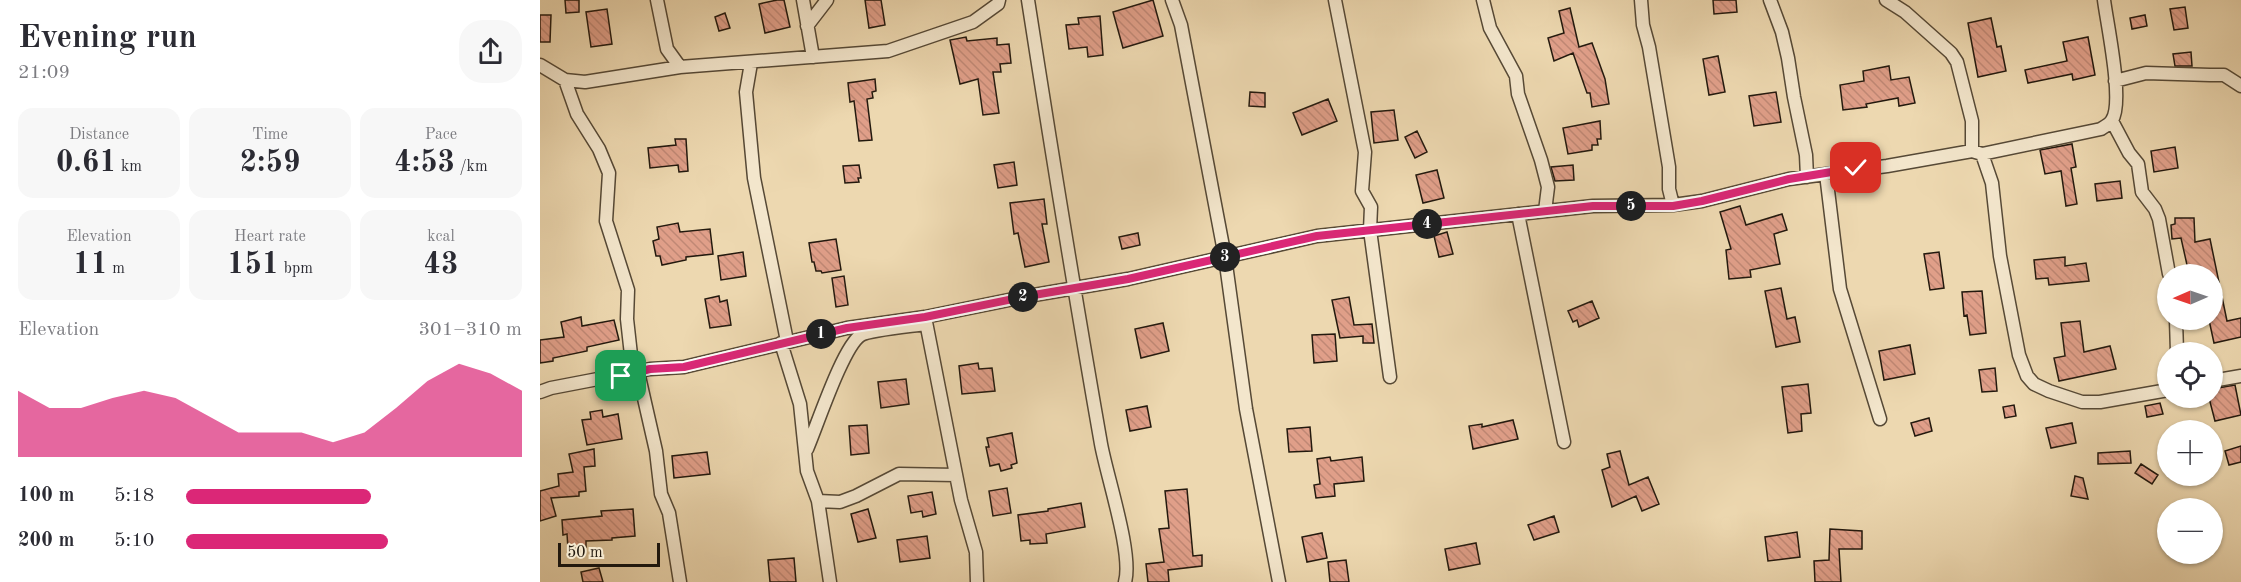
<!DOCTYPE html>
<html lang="en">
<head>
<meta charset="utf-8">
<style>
	body { margin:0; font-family:"Old Standard TT",serif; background:#f7f7f7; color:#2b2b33; height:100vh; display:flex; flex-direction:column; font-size:22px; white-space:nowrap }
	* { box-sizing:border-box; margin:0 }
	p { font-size:20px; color:#7c7c81 }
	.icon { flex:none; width:33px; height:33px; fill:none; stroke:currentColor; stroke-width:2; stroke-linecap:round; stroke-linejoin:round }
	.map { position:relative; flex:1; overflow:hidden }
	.sheet { display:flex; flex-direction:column; background:#fff; width:540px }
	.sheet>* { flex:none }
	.needle { width:39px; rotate:268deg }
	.controls { position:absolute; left:1617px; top:264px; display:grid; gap:12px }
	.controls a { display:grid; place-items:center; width:66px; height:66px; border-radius:50%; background:#fff; box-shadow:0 2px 4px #0004; font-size:30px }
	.scale { position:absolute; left:18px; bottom:15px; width:102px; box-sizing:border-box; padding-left:6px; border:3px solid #23190e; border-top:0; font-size:16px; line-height:21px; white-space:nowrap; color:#23190e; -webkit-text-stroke:4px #f3e6cc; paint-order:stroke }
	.pin { position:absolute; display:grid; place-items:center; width:51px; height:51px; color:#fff; margin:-26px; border-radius:12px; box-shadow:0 3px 9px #0006 }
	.km { position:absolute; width:30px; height:30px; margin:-15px; border-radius:50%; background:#222; color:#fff; font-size:16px; line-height:30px; text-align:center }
	.round { display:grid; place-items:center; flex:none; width:63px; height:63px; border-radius:24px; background:#f7f7f7 }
	.overview { display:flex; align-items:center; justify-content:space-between; height:102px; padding:0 18px }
	h1 { font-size:33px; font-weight:800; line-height:45px }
	.figures { display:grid; grid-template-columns:repeat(3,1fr); gap:9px; height:102px; padding:6px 18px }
	.figures div { display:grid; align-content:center; border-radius:15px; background:#f7f7f7; text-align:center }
	.figures b { font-size:30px; font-weight:800 }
	.figures small { font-size:16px; font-weight:400 }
	.figures p { font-size:16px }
	.chart { height:168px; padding:12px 18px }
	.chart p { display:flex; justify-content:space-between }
	.chart svg { width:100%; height:108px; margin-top:6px; fill:#db2777; opacity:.7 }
	ul { padding:0 18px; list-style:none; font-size:20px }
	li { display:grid; grid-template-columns:96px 72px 1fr; align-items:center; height:45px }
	li i { height:15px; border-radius:8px; background:#db2777 }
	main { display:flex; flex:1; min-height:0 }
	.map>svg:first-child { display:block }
	.building { fill:url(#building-back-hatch); stroke:#23190e; stroke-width:1.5 }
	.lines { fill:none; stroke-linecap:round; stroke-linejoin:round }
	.minor-casing { stroke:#564936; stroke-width:15 }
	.minor { stroke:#f3e6cc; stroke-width:12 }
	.route-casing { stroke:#fff; stroke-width:12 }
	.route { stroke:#db2777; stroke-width:8 }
</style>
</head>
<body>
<main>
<section class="sheet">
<div class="overview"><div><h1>Evening run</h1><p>21:09</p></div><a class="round"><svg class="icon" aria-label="share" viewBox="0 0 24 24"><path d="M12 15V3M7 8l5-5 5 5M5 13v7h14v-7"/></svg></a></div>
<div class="figures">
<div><p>Distance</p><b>0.61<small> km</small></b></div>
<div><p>Time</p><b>2:59</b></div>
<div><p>Pace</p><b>4:53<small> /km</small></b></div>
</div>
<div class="figures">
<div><p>Elevation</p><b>11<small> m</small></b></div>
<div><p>Heart rate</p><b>151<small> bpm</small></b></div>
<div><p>kcal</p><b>43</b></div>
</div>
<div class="chart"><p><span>Elevation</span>301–310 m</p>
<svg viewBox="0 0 160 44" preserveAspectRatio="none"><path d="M0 44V17L10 24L20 24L30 20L40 17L50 20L60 27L70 34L80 34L90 34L100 38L110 34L120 24L130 13L140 6L150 10L160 17V44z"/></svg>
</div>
<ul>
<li><b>100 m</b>5:18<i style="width:55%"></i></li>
<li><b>200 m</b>5:10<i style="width:60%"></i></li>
</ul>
</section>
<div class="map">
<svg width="1701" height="582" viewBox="0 0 1701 582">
	<defs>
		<pattern id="building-back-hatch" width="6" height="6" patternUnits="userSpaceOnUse" patternTransform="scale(1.5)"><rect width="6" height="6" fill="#e09f89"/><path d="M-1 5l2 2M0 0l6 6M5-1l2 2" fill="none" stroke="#c08875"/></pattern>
	</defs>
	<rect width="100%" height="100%" fill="#edd8b0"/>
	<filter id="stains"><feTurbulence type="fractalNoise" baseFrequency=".00333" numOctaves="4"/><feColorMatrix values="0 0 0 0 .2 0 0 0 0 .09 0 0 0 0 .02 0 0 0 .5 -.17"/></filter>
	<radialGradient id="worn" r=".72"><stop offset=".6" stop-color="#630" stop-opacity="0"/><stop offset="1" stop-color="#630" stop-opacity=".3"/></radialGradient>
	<path class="building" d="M 25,0 L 39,0 L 39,12 L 26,13 Z
		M 237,0 L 244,0 L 250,27 L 225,33 L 219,4 Z
		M 325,0 L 341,0 L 345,25 L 329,28 Z
		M 613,0 L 623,36 L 583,48 L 573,12 Z
		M 1173,0 L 1196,0 L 1197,12 L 1174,14 Z
		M 1645,7 L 1648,28 L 1634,30 L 1630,9 Z
		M 1030,8 L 1039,47 L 1052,43 L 1065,79 L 1069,104 L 1052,107 L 1050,93 L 1047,93 L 1033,53 L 1014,61 L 1008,38 L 1024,33 L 1019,11 Z
		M 67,9 L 72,44 L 51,47 L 46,12 Z
		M 185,13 L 190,28 L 179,31 L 175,17 Z
		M 0,15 L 11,15 L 10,42 L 0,42 Z
		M 1605,15 L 1607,26 L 1592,29 L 1590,18 Z
		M 560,16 L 563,55 L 548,57 L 547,47 L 529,49 L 526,25 L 539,24 L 538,18 Z
		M 1451,18 L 1457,47 L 1461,46 L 1466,71 L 1438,77 L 1428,23 Z
		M 426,37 L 427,41 L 457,38 L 457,45 L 469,44 L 471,63 L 460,64 L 461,72 L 453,72 L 459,113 L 443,115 L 438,79 L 420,84 L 410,40 Z
		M 1548,37 L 1555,75 L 1533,80 L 1532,74 L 1488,83 L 1485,70 L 1527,61 L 1523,42 Z
		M 1651,52 L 1652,66 L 1635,66 L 1633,54 Z
		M 1178,56 L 1185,92 L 1169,95 L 1163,59 Z
		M 1349,66 L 1351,80 L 1369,77 L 1375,103 L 1359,106 L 1358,98 L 1326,104 L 1327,107 L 1303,110 L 1300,85 L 1324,81 L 1323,71 Z
		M 335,79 L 336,91 L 332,92 L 333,98 L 327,99 L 332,140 L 319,141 L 314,101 L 310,102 L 308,83 Z
		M 710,92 L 725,93 L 725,107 L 709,106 Z
		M 1236,92 L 1241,122 L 1214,126 L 1209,96 Z
		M 788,99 L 797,121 L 762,135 L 753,113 Z
		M 854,110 L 858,140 L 834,143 L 831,112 Z
		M 1060,121 L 1061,139 L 1057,139 L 1058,145 L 1052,145 L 1052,150 L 1028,154 L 1023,128 Z
		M 877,131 L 887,152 L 875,158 L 865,137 Z
		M 135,139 L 146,139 L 148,171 L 139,172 L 138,165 L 110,168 L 108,148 L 136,145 Z
		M 1532,144 L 1536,167 L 1531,168 L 1537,204 L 1526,206 L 1521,171 L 1505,174 L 1500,150 Z
		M 1635,147 L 1638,168 L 1614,172 L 1611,151 Z
		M 474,162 L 477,185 L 458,188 L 454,165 Z
		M 319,165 L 321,178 L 318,178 L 319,182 L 305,183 L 303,166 Z
		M 1033,165 L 1034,180 L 1015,181 L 1011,167 Z
		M 897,170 L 904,198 L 883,203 L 876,175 Z
		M 1580,181 L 1582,198 L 1557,201 L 1555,184 Z
		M 504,199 L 507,224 L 502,224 L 509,262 L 485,267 L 478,233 L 474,234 L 470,203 Z
		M 1200,206 L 1206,225 L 1242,214 L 1247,230 L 1234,234 L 1240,264 L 1210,270 L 1211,277 L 1189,279 L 1186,250 L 1191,249 L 1180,212 Z
		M 1635,218 L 1654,218 L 1655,242 L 1670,239 L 1687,321 L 1701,318 L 1701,337 L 1674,343 L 1669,320 L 1672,320 L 1672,274 L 1649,274 L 1641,238 L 1632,239 L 1631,225 L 1635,224 Z
		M 138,223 L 140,232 L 170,229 L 173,254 L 146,257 L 146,260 L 122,265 L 120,256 L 116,256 L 113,241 L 119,239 L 117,227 Z
		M 907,232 L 913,254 L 899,257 L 894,236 Z
		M 598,233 L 600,245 L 582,249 L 579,237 Z
		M 296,239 L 301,270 L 282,273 L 281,271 L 276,271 L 274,262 L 272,262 L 269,243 Z
		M 203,252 L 206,276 L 181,280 L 178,256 Z
		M 1399,252 L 1404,288 L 1390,290 L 1384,254 Z
		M 1525,257 L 1525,266 L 1546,263 L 1549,281 L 1509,285 L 1508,278 L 1496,279 L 1494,260 Z
		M 304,276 L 308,305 L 296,307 L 292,278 Z
		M 1241,288 L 1247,319 L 1255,317 L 1260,342 L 1236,347 L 1225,291 Z
		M 1442,291 L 1446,333 L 1430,335 L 1427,315 L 1424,316 L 1422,292 Z
		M 179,296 L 180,302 L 187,300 L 191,325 L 170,328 L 165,299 Z
		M 809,297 L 814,325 L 832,324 L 834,343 L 823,343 L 823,336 L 800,338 L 792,300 Z
		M 1052,301 L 1059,318 L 1039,327 L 1037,320 L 1033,322 L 1028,311 Z
		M 41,317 L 42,326 L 74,320 L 79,340 L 47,347 L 47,351 L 13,358 L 13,361 L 0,363 L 0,340 L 24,337 L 21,322 Z
		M 1540,321 L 1544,352 L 1570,346 L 1576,369 L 1519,381 L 1514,358 L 1525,356 L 1521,323 Z
		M 623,323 L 629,351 L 601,358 L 595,329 Z
		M 795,334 L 797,361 L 774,363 L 772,335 Z
		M 1370,345 L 1375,374 L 1344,380 L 1339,351 Z
		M 438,363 L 439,369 L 452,368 L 455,391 L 422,394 L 419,366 Z
		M 1455,368 L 1457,391 L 1442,392 L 1439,370 Z
		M 366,379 L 369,404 L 341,408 L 338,382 Z
		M 1268,384 L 1271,413 L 1261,414 L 1262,431 L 1248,433 L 1242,387 Z
		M 1695,385 L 1701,415 L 1675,421 L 1669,398 L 1672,398 L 1672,389 Z
		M 1620,403 L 1623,414 L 1607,417 L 1605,406 Z
		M 1474,405 L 1476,416 L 1465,418 L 1463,407 Z
		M 607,406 L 611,427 L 590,431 L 586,410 Z
		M 62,410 L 63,417 L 78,414 L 82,439 L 47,445 L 42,420 L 51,419 L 50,412 Z
		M 1389,418 L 1392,431 L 1375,436 L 1371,423 Z
		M 973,420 L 978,439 L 933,449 L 929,426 L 942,424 L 942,427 Z
		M 1532,423 L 1536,443 L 1511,448 L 1506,428 Z
		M 327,425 L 329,453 L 311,455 L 309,426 Z
		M 770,427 L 772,451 L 749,452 L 747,429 Z
		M 472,433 L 477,463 L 471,465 L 472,468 L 461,471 L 459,464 L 450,466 L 446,447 L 449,447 L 447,438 Z
		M 1701,446 L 1701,462 L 1689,465 L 1685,451 Z
		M 54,449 L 55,466 L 44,467 L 46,491 L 39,492 L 39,496 L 11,498 L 16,516 L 0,521 L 0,491 L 19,486 L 18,474 L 33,472 L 29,454 Z
		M 1080,451 L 1089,485 L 1108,477 L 1119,504 L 1102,511 L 1096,496 L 1072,507 L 1062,470 L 1070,467 L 1067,454 Z
		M 1590,451 L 1591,463 L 1558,464 L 1558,453 Z
		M 167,452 L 170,474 L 134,478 L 132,456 Z
		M 790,457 L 791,461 L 822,457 L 824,481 L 794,484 L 795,496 L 776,498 L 774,485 L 780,484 L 777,459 Z
		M 1601,464 L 1618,475 L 1612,484 L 1595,473 Z
		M 1535,476 L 1543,478 L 1548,499 L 1531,496 Z
		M 467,488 L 471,513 L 453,516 L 449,491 Z
		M 647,489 L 653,556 L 662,555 L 662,566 L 628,570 L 629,582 L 608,582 L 606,564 L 624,562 L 619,529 L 629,528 L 625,491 Z
		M 392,492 L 396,514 L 383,517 L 382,511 L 371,513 L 368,496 Z
		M 541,503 L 545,527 L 506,534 L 507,543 L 490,544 L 490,540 L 481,541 L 478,515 L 508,511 L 508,509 Z
		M 93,509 L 95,536 L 72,538 L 72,540 L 46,541 L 46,547 L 28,549 L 27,534 L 23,535 L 22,520 L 62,516 L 61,511 Z
		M 328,509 L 336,538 L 318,542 L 311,514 Z
		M 1014,516 L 1019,532 L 994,540 L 988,525 Z
		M 1290,529 L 1322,531 L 1322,549 L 1299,549 L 1301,582 L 1275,582 L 1274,561 L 1289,560 Z
		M 1257,532 L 1260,557 L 1228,561 L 1225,537 Z
		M 782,533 L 787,558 L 767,562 L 762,537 Z
		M 387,536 L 390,558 L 360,562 L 357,540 Z
		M 936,543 L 940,564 L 909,570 L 905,549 Z
		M 254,558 L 256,582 L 230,582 L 228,560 Z
		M 806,560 L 809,582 L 790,582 L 788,562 Z
		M 59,568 L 63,582 L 43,582 L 41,572 Z"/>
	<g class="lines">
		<defs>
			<path id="minor" d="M 117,0 L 127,49 L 140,67
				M 263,0 L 273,57
				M 488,0 C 511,148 535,296 561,444 C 567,477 593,554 585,582
				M 632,0 L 641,25 L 685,257 L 706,409 L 739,582
				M 795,0 L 825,152 L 822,191 L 831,207 L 830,230 L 850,377
				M 943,0 L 950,28 L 976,76 L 978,94 L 1001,160 L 1008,187 L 1005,211
				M 1101,0 L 1103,25 L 1109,47 L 1129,167 L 1129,189 L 1133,205
				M 1230,0 L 1242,32 L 1248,58 L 1254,97 L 1266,155 L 1267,177
				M 1346,0 L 1365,12 L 1411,53 L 1417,62 L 1432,121 L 1432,151
				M 267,26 L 287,0
				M 211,63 L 206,92 L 214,178 L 247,341
				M 0,65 L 25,80 L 45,82 L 140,67 L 348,51 L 433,22 L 458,4 L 459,0
				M 25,80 L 37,114 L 59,149 L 69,173 L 66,221 L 88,290 L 87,319 L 93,373
				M 1575,81 L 1606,73 L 1670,75 L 1684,75 L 1701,86
				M 1572,121 L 1589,153 L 1598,164 L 1602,192 L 1615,209 L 1619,219 L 1629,274
				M 1442,154 L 1452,183 L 1460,256 L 1479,355 L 1487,376 L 1494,384 L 1509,391 L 1542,402 L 1560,402 L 1628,390
				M 1286,174 L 1300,289 L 1340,419
				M 978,214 L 1024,442
				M 385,317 L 421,500 L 436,552 L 437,582
				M 1636,320 L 1637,352
				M 241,343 L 260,404 L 267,471 L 278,501 L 290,582
				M 98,372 L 116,451 L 121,494 L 129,513 L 140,582
				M 1672,381 L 1701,376
				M 0,392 L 11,388 L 110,369 L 144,367 L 307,328 L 385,317 L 488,296 L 588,279 L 777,236 L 1053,206 L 1133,205 L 1162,201 L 1249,179 L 1347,166 L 1432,151 L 1442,154 L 1561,129 C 1564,127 1570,124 1572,120 C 1584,102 1567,24 1564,0
				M 267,449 C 277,426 303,346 321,335 C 329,330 372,326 385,324
				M 278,501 L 300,502 L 316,496 L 359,474 L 416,475"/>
		</defs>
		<use href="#minor" class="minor-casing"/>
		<use href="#minor" class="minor"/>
	</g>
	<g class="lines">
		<defs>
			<path id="route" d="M 81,376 L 110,369 L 144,367 L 307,328 L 385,317 L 488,296 L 588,279 L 777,236 L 1053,206 L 1133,206 L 1162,201 L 1249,179 L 1316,168"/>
		</defs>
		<use href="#route" class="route-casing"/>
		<use href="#route" class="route"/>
	</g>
	<rect width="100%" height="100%" filter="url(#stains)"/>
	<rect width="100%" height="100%" fill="url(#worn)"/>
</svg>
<div class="controls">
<a><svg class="needle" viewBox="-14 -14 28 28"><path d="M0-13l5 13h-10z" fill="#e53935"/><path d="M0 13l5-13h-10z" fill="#7c7c81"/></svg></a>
<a><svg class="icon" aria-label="locate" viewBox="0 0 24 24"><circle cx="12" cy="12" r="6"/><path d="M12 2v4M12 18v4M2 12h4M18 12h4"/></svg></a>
<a>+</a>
<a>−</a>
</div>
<div class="scale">50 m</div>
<div class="pin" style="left:81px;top:376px;background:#1e9e55"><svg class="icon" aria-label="arrive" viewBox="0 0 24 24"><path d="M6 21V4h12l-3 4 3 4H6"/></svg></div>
<div class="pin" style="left:1316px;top:168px;background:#d93025"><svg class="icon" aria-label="check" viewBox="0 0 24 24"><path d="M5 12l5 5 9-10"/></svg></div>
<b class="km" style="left:281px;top:334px">1</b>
<b class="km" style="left:483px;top:297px">2</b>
<b class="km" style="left:685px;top:257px">3</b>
<b class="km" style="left:887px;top:224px">4</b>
<b class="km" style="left:1091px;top:206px">5</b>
</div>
</main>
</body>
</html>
